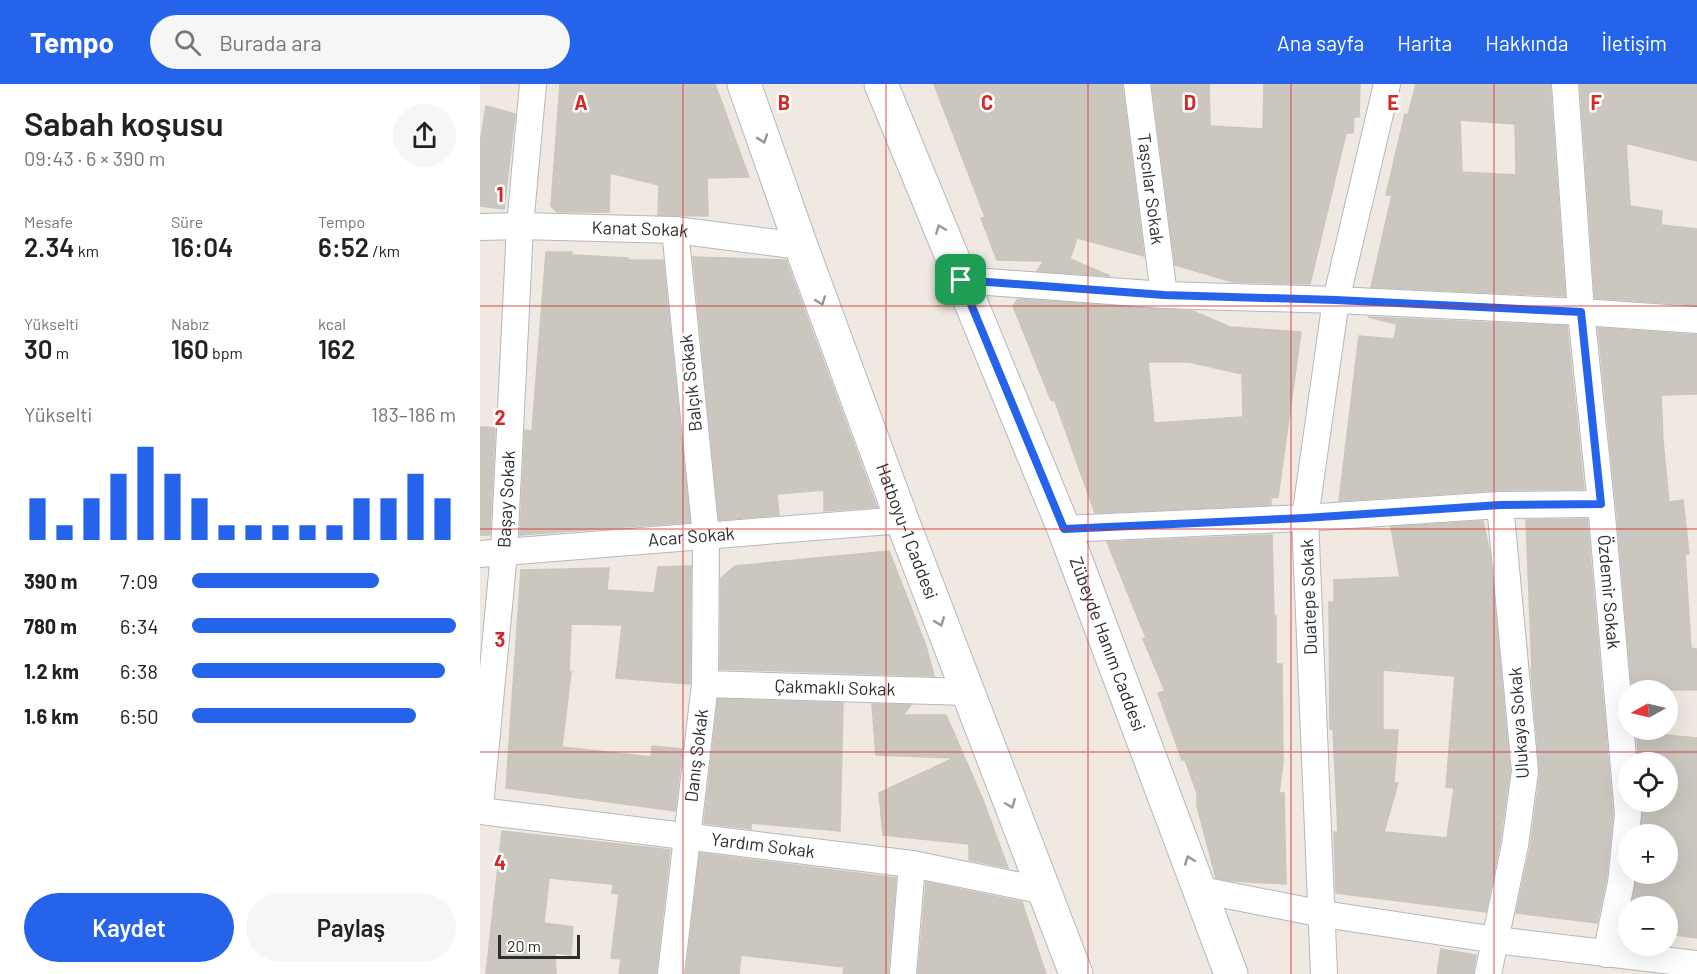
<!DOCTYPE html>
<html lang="tr">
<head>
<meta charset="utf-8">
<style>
	body { margin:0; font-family:Barlow,sans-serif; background:#f6f6f6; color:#222; height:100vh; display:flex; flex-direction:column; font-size:22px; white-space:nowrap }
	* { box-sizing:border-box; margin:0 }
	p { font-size:20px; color:#767676 }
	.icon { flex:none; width:33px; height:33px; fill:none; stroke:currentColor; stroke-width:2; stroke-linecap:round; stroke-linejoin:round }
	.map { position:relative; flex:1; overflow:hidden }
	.details { display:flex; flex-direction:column; background:#fff; width:480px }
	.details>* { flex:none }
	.needle { width:39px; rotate:262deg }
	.controls { position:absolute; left:1138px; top:596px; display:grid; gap:12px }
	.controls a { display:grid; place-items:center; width:60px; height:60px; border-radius:50%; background:#fff; box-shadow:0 6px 24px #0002; font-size:30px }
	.scale { position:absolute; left:18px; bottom:15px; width:82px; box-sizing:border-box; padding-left:6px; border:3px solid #2e2e2e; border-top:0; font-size:16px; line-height:21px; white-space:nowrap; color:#2e2e2e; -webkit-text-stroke:4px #fff; paint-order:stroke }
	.pin { position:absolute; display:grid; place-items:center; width:51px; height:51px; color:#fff; margin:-26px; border-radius:12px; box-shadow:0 3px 9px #0006 }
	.round { display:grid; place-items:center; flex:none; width:63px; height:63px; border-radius:32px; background:#f6f6f6 }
	.head { display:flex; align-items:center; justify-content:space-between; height:102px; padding:0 24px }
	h1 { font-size:33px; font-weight:600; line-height:45px }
	.stats { display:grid; grid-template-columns:repeat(3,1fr); gap:9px; height:102px; padding:6px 24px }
	.stats div { display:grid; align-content:center }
	.stats b { font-size:26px; font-weight:600 }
	.stats small { font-size:16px; font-weight:400 }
	.stats p { font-size:16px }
	.chart { height:168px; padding:12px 24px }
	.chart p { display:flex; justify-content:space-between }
	.chart svg { width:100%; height:108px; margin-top:6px; stroke:#2563eb; stroke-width:6 }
	.button { display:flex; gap:12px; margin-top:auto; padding:12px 24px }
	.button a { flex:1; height:69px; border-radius:36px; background:#2563eb; color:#fff; font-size:24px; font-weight:600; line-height:69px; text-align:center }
	.button a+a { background:#f6f6f6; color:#222 }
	ul { padding:0 24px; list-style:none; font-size:20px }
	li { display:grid; grid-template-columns:96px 72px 1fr; align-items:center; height:45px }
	li i { height:15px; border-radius:8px; background:#2563eb }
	header { display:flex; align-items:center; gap:36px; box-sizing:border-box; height:84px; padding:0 30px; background:#2563eb; color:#fff }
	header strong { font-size:28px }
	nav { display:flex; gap:33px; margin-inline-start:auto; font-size:21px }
	.search { width:420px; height:54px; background:#f6f6f6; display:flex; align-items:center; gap:15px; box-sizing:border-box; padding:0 21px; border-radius:33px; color:#767676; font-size:22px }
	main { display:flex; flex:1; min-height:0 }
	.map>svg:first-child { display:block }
	.building { fill:#cbc7bf; stroke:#cbc5ba; stroke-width:1.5; fill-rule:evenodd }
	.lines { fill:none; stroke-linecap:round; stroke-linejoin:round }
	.street-casing { stroke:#b4b7c1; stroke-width:28 }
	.secondary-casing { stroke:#b4b7c1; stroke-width:35 }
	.street { stroke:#fff; stroke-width:26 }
	.secondary { stroke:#fff; stroke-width:33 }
	.oneway { stroke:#969696 }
	.route-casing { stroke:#fff; stroke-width:12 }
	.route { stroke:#2563eb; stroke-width:8 }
	.grid { fill:none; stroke:#d62828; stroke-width:1.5; stroke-opacity:0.55 }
	.labels { text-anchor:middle; stroke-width:5; stroke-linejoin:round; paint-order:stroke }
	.street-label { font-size:18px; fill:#2e2e2e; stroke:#fff }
	.grid-label { font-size:20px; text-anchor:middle; font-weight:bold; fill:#d62828; stroke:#fff; stroke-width:5; stroke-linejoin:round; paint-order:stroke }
</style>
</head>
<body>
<header>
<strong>Tempo</strong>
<div class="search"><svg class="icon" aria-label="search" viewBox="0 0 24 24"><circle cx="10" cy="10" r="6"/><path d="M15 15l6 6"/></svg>Burada ara</div>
<nav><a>Ana sayfa</a><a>Harita</a><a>Hakkında</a><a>İletişim</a></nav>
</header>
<main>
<section class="details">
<div class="head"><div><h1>Sabah koşusu</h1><p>09:43 · 6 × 390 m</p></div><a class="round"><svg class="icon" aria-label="share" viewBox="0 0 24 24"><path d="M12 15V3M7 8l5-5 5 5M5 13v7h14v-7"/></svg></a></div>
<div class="stats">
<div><p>Mesafe</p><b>2.34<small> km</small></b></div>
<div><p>Süre</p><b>16:04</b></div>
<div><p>Tempo</p><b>6:52<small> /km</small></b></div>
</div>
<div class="stats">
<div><p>Yükselti</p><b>30<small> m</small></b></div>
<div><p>Nabız</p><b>160<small> bpm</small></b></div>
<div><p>kcal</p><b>162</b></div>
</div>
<div class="chart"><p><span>Yükselti</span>183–186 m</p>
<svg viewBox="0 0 160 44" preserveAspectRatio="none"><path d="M5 44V27M15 44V38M25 44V27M35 44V17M45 44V6M55 44V17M65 44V27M75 44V38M85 44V38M95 44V38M105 44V38M115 44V38M125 44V27M135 44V27M145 44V17M155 44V27"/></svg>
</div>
<ul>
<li><b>390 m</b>7:09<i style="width:71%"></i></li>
<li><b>780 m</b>6:34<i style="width:100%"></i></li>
<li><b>1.2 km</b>6:38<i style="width:96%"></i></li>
<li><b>1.6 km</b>6:50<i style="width:85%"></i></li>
</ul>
<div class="button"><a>Kaydet</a><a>Paylaş</a></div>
</section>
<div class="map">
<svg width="1217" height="890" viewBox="0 0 1217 890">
	<rect width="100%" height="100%" fill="#efe9e1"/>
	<path class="building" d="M 80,0 L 235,0 L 269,93 L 227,94 L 228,132 L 178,131 L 179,101 L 130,89 L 129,128 L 77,128 L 71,122 Z
		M 454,0 L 642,0 L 664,172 L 597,154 L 590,175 L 630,192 L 557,187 L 564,177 L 517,176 L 501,134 L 505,133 Z
		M 672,0 L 729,0 L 730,42 L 783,45 L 784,0 L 880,0 L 879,33 L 874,33 L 873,49 L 866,49 L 830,200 L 753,198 L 695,181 Z
		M 936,0 L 1070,0 L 1085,212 L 891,203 L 912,111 L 906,111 L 925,30 L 928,31 ZM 980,36 L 1035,40 L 1036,91 L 982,88 Z
		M 1100,0 L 1217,0 L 1217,77 L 1146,59 L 1150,122 L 1182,127 L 1181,141 L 1217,145 L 1217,221 L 1115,214 Z
		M 6,22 L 35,30 L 24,125 L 0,122 L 0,60 Z
		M 66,168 L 92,168 L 92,171 L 148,174 L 148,176 L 183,176 L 210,438 L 40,451 L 45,346 L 52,347 Z
		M 213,173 L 306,176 L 397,423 L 344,427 L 344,406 L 297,410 L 299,431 L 239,436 Z
		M 538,215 L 713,227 L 750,243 L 821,248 L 798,413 L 791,414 L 791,421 L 615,429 L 575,317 L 571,316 L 533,222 ZM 668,278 L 709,278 L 762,290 L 763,333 L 674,339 Z
		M 888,233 L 1087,242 L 1104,405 L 1019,406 L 859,417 L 879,252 L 914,255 L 917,240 Z
		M 1118,244 L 1217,251 L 1217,310 L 1181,311 L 1183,357 L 1189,418 L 1203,416 L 1209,470 L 1205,470 L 1211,564 L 1217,565 L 1217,606 L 1152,606 L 1136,419 Z
		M 0,343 L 15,344 L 10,451 L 0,451 Z
		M 1107,435 L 1133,730 L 1126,797 L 1117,839 L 1036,829 L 1050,764 L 1060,689 L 1051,586 L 1052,586 L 1046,436 Z
		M 1003,437 L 1010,470 L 1030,687 L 1020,758 L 1006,828 L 856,809 L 854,748 L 858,748 L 853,645 L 850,645 L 849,518 L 854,518 L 854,496 L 920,493 L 911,443 ZM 903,586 L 975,592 L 966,703 L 974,704 L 967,754 L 904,748 L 918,699 L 914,699 L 918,646 L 903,646 Z
		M 792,451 L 794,532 L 796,532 L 796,580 L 802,580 L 803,678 L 799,709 L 804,709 L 806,800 L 752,797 L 736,794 L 717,722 L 717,709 L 705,676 L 702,676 L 678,609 L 685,607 L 663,555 L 666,554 L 627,458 Z
		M 409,467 L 446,562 L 454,592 L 240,585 L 241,494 L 255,482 Z
		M 211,482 L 210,600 L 136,594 L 142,541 L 91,540 L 89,588 L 91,588 L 82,663 L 171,673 L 172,662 L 202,665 L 195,727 L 26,704 L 41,486 L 129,484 L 127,506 L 174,509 L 178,483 Z
		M 238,615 L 363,619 L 360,747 L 271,739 L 271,745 L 224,739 Z
		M 392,620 L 431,621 L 423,631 L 466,631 L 503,716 L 528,784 L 489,776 L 489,760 L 403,751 L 399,709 L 474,674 L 396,671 Z
		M 1156,645 L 1176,645 L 1176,650 L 1217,654 L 1217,854 L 1188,850 L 1188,822 L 1151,822 L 1157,789 L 1188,789 L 1188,750 L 1161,750 L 1162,717 L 1188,717 L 1188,678 L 1159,678 Z
		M 22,747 L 190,766 L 176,890 L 139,890 L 141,875 L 131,874 L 139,810 L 132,809 L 133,800 L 69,794 L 64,839 L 93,843 L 91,871 L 75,869 L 76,890 L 6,890 Z
		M 220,769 L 416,794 L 408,890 L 363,890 L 364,883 L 261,871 L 259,890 L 206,890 Z
		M 446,798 L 542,818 L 566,890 L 438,890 Z
		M 961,865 L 996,871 L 993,890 L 957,890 Z"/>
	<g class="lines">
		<defs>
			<g id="street">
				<path id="s1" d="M 657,0 L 684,211"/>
				<path id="s2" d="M 1085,0 L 1101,228 L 1121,420 L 1148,730 L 1141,799 L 1126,870"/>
				<path id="s3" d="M 0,143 L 40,142 L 195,146 L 321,162"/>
				<path d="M 481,196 L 684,211 L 856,216 L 1101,228 L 1217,236"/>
				<path d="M 584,445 L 825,434 L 1020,421 L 1121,420"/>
				<path id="s4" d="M 0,470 L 422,436"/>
				<path id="s5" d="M 225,600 L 486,608"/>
				<path id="s6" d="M 0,722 L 24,469 L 40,142 L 53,0"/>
				<path id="s7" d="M 0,727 L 432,780 L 565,807"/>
				<path d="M 721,806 L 843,830 L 1016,856 L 1217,880"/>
				<path id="s8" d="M 191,890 L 225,600 L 226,452 L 195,146"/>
				<path d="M 423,890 L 432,780"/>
				<path d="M 844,890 L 825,434 L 856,216 L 907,0"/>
				<path d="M 1008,890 L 1035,761 L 1045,687 L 1020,421"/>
			</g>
			<g id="secondary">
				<path id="s9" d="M 264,0 L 321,162 L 422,436 L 596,890"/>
				<path id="s10" d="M 401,0 L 584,445 L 751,890"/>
			</g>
		</defs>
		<use href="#street" class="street-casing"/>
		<use href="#secondary" class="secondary-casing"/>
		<use href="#street" class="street"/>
		<use href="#secondary" class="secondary"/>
	</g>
	<defs><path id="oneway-chevron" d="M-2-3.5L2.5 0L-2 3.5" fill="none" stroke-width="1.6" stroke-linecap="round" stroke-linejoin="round" transform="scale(1.5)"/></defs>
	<g class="oneway">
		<use href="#oneway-chevron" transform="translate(283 55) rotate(71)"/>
		<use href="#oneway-chevron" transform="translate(460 145) rotate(-112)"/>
		<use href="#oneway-chevron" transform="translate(341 217) rotate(70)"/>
		<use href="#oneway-chevron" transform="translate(460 538) rotate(69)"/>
		<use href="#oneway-chevron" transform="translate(531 720) rotate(68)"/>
		<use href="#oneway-chevron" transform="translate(709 776) rotate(-111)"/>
	</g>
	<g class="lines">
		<defs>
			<path id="route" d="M 481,196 L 684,211 L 856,216 L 1101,228 L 1121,420 L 1020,421 L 825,434 L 584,445 Z"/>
		</defs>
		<use href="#route" class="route-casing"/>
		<use href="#route" class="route"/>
	</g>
	<path class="grid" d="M 203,0 L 203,890M 406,0 L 406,890M 608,0 L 608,890M 811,0 L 811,890M 1014,0 L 1014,890M 0,222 L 1217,222M 0,445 L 1217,445M 0,668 L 1217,668"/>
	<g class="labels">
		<g class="street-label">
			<text dy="6" stroke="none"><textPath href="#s1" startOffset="106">Taşcılar Sokak</textPath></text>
			<text dy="6" stroke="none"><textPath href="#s3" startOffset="160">Kanat Sokak</textPath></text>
			<text transform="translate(211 299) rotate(-96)" y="6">Balçık Sokak</text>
			<text dy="6" stroke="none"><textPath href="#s6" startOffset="308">Başay Sokak</textPath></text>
			<text dy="6" stroke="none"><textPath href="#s9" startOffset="476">Hatboyu-1 Caddesi</textPath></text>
			<text dy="6" stroke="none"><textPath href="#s4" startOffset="212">Acar Sokak</textPath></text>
			<text dy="6" stroke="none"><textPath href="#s2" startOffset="510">Özdemir Sokak</textPath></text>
			<text transform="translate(829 513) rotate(-92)" y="6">Duatepe Sokak</text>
			<text dy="6" stroke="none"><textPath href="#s10" startOffset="604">Zübeyde Hanım Caddesi</textPath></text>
			<text dy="6" stroke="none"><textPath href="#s5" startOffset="130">Çakmaklı Sokak</textPath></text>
			<text transform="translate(1039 639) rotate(-94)" y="6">Ulukaya Sokak</text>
			<text dy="6" stroke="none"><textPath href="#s8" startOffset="220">Danış Sokak</textPath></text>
			<text dy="6" stroke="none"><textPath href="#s7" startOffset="285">Yardım Sokak</textPath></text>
		</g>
	</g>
	<g class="grid-label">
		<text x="101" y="26">A</text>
		<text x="304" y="26">B</text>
		<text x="507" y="26">C</text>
		<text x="710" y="26">D</text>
		<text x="913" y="26">E</text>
		<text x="1116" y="26">F</text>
		<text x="20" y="118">1</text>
		<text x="20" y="341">2</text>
		<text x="20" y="563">3</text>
		<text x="20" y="786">4</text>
	</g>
</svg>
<div class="controls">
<a><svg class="needle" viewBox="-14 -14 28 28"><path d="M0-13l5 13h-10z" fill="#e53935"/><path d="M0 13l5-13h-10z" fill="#767676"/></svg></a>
<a><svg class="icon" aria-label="locate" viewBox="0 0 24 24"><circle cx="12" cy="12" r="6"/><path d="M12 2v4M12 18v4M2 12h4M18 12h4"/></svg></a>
<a>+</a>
<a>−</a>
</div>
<div class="scale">20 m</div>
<div class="pin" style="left:481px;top:196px;background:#1e9e55"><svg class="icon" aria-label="arrive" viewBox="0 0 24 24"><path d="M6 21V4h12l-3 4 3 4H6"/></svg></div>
</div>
</main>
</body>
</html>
